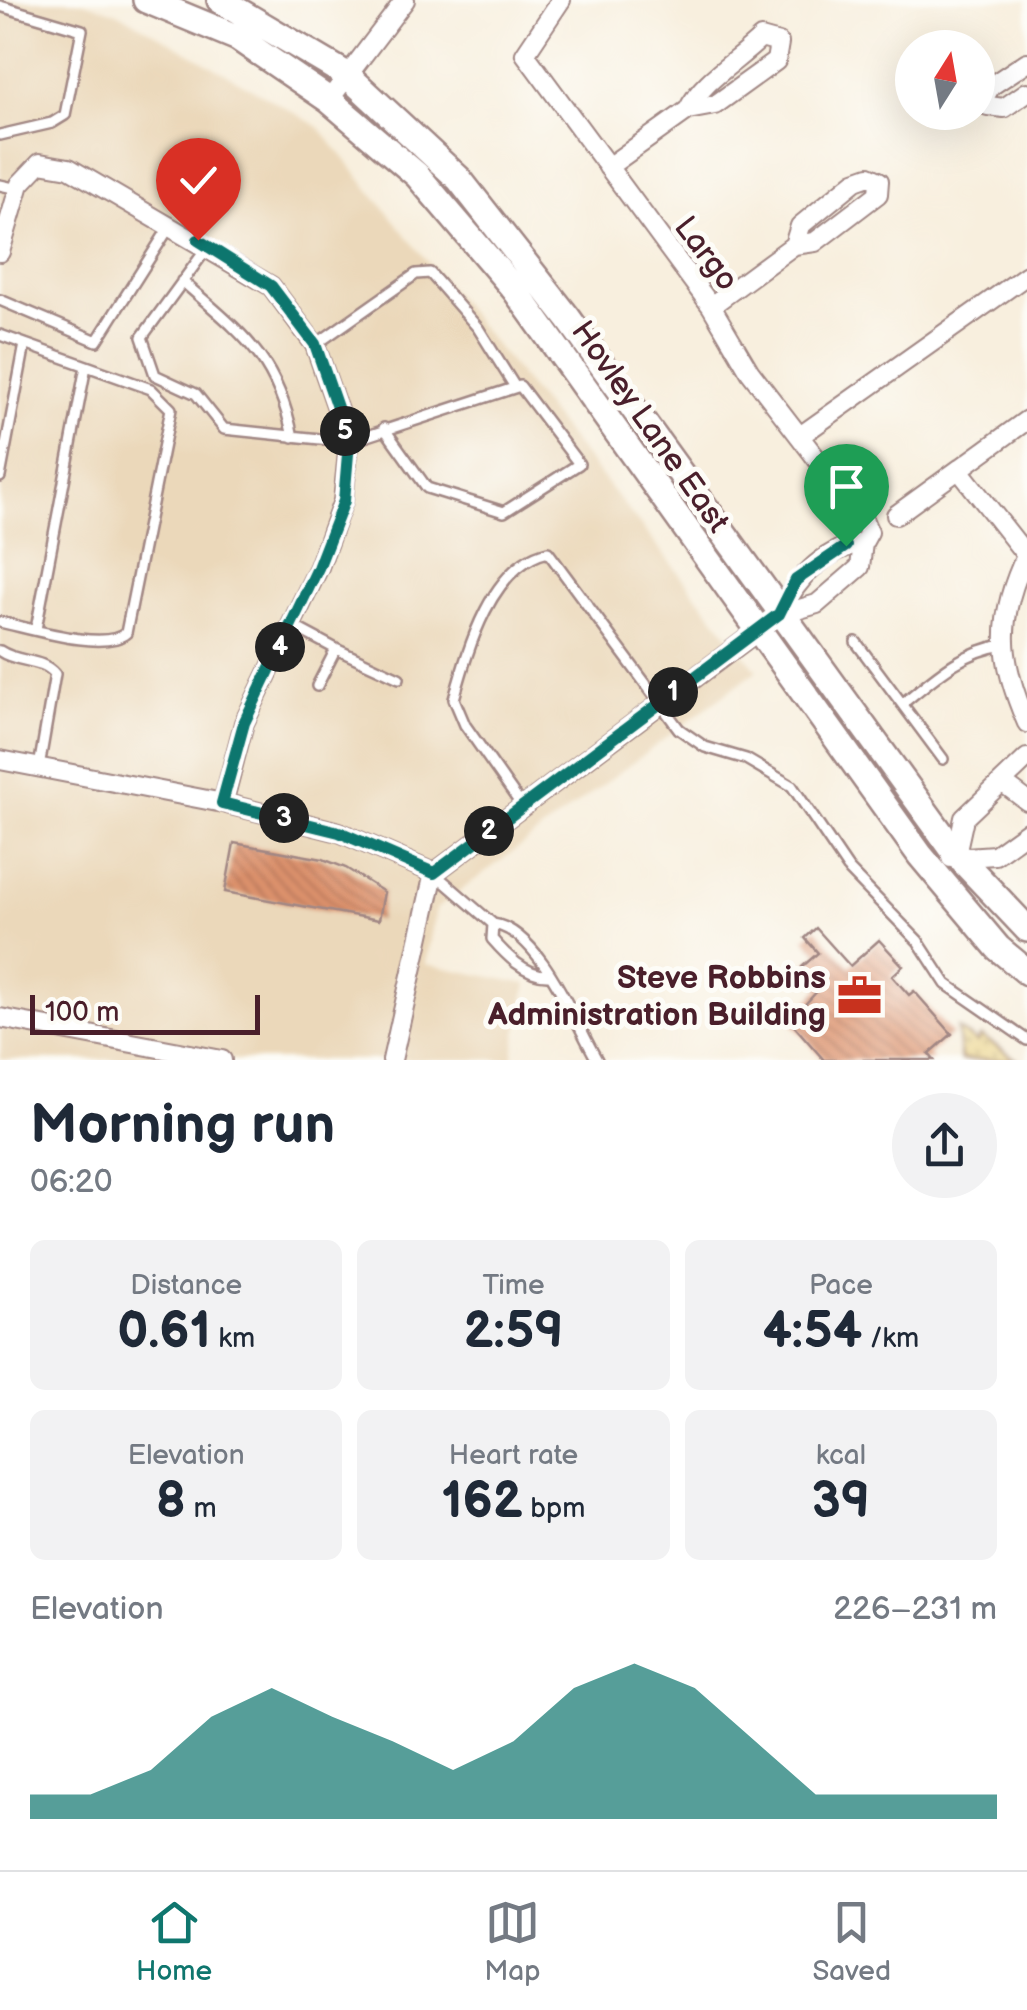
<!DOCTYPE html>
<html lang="en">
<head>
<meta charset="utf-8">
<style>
	body { margin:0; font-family:"Balsamiq Sans",sans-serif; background:#f2f2f3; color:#1f2937; height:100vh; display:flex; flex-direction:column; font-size:38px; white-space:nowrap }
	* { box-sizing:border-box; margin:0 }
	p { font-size:32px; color:#747a83 }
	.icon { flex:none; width:55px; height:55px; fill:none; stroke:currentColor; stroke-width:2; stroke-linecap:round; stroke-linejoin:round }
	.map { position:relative; height:1060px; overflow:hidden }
	.sheet { display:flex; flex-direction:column; background:#fff; flex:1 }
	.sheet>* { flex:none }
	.needle { width:65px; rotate:11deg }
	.controls { position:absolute; left:895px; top:30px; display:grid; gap:20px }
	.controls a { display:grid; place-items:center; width:100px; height:100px; border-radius:50%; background:#fff; box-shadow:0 10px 40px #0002; font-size:50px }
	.scale { position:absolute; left:30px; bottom:25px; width:230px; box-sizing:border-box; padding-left:10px; border:5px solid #4a1f2b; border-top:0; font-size:28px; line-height:35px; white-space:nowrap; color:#4a1f2b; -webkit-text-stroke:8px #fdfcf7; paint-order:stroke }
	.pin { position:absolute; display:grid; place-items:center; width:85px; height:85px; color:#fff; margin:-102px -42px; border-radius:50% 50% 50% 0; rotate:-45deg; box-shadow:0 0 10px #0007 }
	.pin .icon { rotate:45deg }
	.km { position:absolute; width:50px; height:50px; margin:-25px; border-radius:50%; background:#222; color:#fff; font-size:28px; line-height:50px; text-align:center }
	.round { display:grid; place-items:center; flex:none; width:105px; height:105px; border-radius:52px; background:#f2f2f3 }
	.overview { display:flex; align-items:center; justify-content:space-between; height:170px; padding:0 30px }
	h1 { font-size:55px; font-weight:700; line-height:75px }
	.metrics { display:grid; grid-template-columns:repeat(3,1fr); gap:15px; height:170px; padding:10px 30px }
	.metrics div { display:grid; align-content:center; border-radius:15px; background:#f2f2f3; text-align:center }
	.metrics b { font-size:50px; font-weight:700 }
	.metrics small { font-size:28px; font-weight:400 }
	.metrics p { font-size:28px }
	.chart { height:280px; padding:20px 30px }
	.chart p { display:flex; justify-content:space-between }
	.chart svg { width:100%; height:180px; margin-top:10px; fill:#0f766e; opacity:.7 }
	.dock { display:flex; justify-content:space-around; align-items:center; height:140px; border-top:2px solid #e0e1e3; background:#fff; font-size:28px; color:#747a83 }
	.dock a { display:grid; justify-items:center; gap:5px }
	.dock .on { color:#0f766e }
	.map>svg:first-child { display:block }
	.built { fill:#ebd8ba }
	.sand { fill:url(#sand-dots); stroke:#9c7c64; stroke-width:2.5 }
	.building { fill:url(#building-back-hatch) }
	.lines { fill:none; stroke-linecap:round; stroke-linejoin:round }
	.service-casing { stroke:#a18784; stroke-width:14 }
	.minor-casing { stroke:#a18784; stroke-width:22 }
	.secondary-casing { stroke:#a18784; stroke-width:30 }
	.service { stroke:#fff; stroke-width:9 }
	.minor { stroke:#fff; stroke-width:18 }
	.secondary { stroke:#fff; stroke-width:25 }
	.route-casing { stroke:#fff; stroke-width:20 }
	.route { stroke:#0f766e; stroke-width:12 }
	.labels { text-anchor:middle; stroke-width:10; stroke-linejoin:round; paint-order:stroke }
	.street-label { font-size:32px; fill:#4a1f2b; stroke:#fdfcf7 }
	.poi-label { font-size:32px; font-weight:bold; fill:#4a1f2b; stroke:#fdfcf7; text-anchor:end }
</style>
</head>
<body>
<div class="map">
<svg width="1027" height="1060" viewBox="0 0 1027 1060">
	<defs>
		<pattern id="sand-dots" width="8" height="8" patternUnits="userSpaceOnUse" patternTransform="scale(2.5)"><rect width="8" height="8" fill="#eeda9e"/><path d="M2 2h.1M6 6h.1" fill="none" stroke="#cebb88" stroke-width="1.8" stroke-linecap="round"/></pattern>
		<pattern id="building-back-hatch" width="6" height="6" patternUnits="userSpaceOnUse" patternTransform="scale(2.5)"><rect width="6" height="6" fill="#dc916c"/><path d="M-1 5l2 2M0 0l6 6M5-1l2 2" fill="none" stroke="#b47659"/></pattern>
	</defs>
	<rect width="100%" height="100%" fill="#fdfcf7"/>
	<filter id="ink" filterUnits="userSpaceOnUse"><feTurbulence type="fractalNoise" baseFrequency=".01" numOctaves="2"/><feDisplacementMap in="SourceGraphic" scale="20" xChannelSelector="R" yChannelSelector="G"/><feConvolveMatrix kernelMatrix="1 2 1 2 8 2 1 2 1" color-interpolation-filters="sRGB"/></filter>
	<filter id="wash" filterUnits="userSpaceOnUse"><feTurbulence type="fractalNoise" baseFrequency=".0048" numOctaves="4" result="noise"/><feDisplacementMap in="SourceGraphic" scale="40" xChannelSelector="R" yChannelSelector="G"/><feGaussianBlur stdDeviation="2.25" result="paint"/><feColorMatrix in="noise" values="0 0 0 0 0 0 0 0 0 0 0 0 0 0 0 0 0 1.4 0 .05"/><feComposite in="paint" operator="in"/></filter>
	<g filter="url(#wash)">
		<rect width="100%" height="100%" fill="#f8efde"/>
		<path class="built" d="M 0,0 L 77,0 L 119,13 L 319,127 L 757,670 L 436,909 L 425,964 L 527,984 L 512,1060 L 0,1060 Z"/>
		<path class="sand" d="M 957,1029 L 977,1042 L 981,1036 L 1017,1060 L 961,1060 Z"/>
		<g id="blocks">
			<path class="building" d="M 234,843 L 323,859 L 346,868 L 384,892 L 379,920 L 225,892 Z
				M 816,928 L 850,966 L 879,940 L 903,966 L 892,976 L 909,995 L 914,991 L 952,1034 L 929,1054 L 934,1060 L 824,1060 L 790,1021 L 820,988 L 802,967 L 818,953 L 805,938 Z"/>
		</g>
	</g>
	<g filter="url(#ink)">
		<use href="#blocks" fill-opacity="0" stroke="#a18784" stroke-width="2.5"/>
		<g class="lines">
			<defs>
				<path id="service" d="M 0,6 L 82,30 L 65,115 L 52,123 L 0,135
					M 0,185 L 18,189
					M 207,248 L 142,337 L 155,375 L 196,394 L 224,429 L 349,442 L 520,386 L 579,464 L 504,512 L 427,488 L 384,428
					M 182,281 C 242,334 276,356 293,437
					M 0,300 L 97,341 L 170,226
					M 0,335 L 151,389 L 171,409 L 126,633 C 104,652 29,628 0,622
					M 315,345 L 416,274 L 430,273 L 478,328 L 515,387
					M 0,477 L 25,344
					M 291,625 L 336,649 L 317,686
					M 36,629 L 86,366
					M 856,642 L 943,759
					M 336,649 L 399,678
					M 0,651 C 17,663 42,658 55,674 L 39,767
					M 902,704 C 934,678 962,651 1004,645
					M 522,806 L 465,725 L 454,699 C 468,649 491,565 548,552 L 679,729 L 705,747 L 746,759 L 792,786 L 849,870 L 918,941 L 946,984 L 1027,1040
					M 434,873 L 493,924
					M 547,975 C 525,975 506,955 492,939 L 493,924 C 539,930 574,1020 597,1060"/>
				<path id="minor" d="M 561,0 L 525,54 L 711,306 L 750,372 L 863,519 L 869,532 L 863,543
					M 1027,62 L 991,86 L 984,98 L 988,106 L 1004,108 L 1027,92
					M 329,100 L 405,0
					M 608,167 L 688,110 L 715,105 L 776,61 L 779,43 L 761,38 C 737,62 703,79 688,110
					M 0,252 L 20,184 L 40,163 L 69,168 L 271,286 L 315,345 L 349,442 L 343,501 L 319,567 L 244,723 L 223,803
					M 711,306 L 794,245 L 815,242 L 878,194 L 879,181 L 869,176 L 855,181 L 800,226 L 794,245
					M 800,436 L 1027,275
					M 959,470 L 1026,555
					M 896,515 L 1027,420
					M 863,543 L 860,567 L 817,604 L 779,615 C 796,580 822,549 863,543 Z
					M 1027,554 C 996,617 999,660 1027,723
					M 0,760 L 223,803 L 339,832 L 434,873
					M 1002,782 L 1027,801
					M 956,854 L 964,818 L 1027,758
					M 951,858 L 995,855 L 1027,832
					M 0,1018 L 222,1060
					M 392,1060 L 434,873 L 779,615"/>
				<path id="secondary" d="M 146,0 L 238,38 L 329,100 L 417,175 L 515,290 L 920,855 L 998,948 L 1027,972
					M 220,0 L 347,75 L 459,179 L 568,318 L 956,854 L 1027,929"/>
			</defs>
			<use href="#service" class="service-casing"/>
			<use href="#minor" class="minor-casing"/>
			<use href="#secondary" class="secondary-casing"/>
			<use href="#service" class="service"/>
			<use href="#minor" class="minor"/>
			<use href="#secondary" class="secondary"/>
		</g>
	</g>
	<g class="lines" filter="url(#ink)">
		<defs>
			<path id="route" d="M 198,240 L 271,286 L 315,344 L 349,442 L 344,501 L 318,568 L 244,723 L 222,803 L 339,832 L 434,873 L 779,614 L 796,580 L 846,546"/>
		</defs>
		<use href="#route" class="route-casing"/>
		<use href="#route" class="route"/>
	</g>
	<defs>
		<symbol id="office-bare" viewBox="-9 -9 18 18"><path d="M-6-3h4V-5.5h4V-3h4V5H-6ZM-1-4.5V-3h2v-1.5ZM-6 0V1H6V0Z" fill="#c8321e" stroke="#fdfcf7" stroke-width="2.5" paint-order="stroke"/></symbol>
	</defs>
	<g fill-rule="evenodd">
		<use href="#office-bare" x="828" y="964" width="63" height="63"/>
	</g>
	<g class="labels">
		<g class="street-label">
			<text transform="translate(707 253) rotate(53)" y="11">Largo</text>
			<text transform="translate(651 426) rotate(55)" y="11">Hovley Lane East</text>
		</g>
		<g class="poi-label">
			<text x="826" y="988">Steve Robbins<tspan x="826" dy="37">Administration Building</tspan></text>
		</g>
	</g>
</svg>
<div class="controls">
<a><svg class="needle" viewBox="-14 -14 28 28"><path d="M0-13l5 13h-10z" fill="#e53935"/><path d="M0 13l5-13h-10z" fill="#747a83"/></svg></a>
</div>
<div class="scale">100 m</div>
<div class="pin" style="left:846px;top:546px;background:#1e9e55"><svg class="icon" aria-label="arrive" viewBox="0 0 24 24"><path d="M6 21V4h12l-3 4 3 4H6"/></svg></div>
<div class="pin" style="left:198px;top:240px;background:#d93025"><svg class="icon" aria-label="check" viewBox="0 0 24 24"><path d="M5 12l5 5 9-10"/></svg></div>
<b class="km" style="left:673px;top:692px">1</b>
<b class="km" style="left:489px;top:831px">2</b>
<b class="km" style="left:284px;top:818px">3</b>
<b class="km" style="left:280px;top:647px">4</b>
<b class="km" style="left:345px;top:431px">5</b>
</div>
<section class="sheet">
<div class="overview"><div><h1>Morning run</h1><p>06:20</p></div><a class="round"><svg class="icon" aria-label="share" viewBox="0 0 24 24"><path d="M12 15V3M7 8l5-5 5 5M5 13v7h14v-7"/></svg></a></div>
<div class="metrics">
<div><p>Distance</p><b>0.61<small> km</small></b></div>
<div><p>Time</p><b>2:59</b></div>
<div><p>Pace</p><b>4:54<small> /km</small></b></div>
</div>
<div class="metrics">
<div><p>Elevation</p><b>8<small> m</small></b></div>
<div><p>Heart rate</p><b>162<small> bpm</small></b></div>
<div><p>kcal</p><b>39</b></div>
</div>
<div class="chart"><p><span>Elevation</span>226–231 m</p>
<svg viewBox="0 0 160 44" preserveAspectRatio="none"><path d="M0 44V38L10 38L20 32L30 19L40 12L50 19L60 25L70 32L80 25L90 12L100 6L110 12L120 25L130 38L140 38L150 38L160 38V44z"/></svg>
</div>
</section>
<nav class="dock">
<a class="on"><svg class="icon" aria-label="home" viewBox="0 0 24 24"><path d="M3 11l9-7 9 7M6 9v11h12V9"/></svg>Home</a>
<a><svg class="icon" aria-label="map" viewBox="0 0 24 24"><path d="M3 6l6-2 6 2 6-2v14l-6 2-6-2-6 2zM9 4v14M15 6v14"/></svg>Map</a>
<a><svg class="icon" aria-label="saved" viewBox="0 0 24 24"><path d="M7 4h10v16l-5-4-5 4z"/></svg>Saved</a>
</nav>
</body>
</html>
